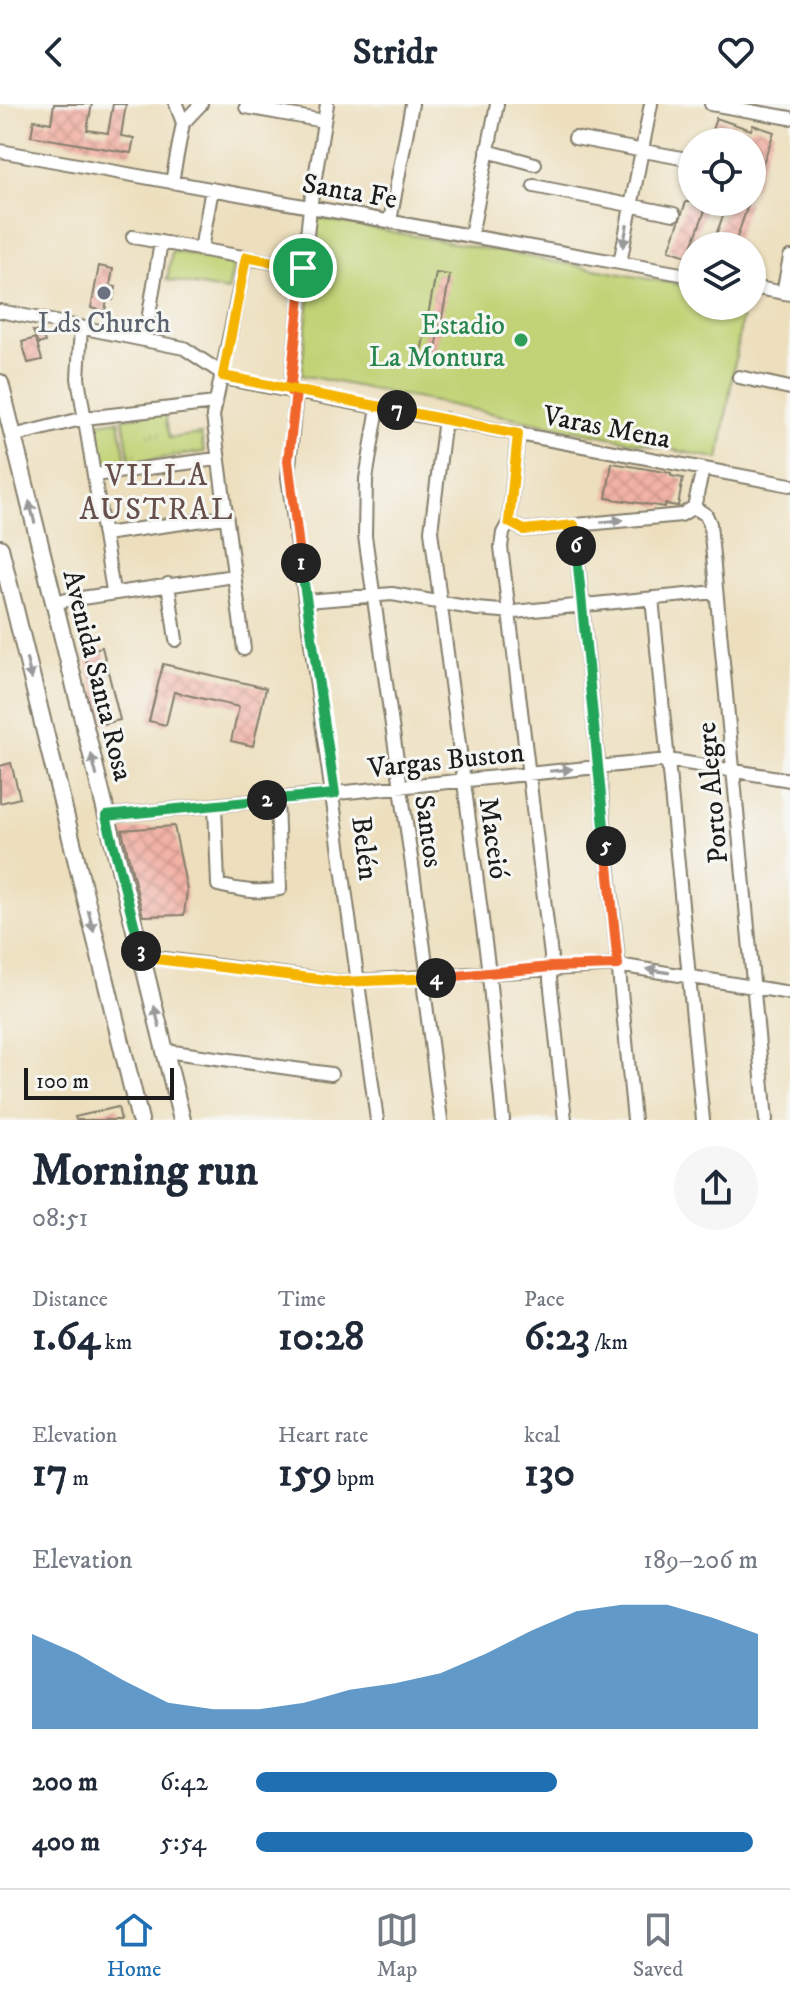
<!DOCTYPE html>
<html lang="en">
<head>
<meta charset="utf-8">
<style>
	body { margin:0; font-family:"IM FELL DW Pica",serif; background:#f6f6f7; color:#1f2937; height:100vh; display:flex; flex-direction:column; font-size:30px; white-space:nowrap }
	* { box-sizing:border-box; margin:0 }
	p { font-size:26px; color:#747a83 }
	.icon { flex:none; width:44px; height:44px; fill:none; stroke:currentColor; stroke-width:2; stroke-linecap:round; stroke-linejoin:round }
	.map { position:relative; height:1016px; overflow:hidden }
	.details { display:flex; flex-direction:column; background:#fff; flex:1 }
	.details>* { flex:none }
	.controls { position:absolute; left:678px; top:24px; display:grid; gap:16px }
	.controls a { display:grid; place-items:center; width:88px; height:88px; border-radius:50%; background:#fff; box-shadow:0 2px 6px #0004; font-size:40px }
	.scale { position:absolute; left:24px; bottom:20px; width:150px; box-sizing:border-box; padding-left:8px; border:4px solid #1c1c1c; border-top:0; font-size:22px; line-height:28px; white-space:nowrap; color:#1c1c1c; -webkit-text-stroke:6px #f6f6f2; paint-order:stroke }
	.pin { position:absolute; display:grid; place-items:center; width:68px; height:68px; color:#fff; margin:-34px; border:4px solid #fff; border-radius:50%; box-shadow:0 2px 8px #0007 }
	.km { position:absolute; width:40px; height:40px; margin:-20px; border-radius:50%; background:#222; color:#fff; font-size:22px; line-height:40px; text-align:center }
	.round { display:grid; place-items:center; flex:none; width:84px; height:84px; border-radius:42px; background:#f6f6f7 }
	.head { display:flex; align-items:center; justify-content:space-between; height:136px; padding:0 32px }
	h1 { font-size:44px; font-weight:800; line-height:60px }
	.stats { display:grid; grid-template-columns:repeat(3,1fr); gap:12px; height:136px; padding:8px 32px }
	.stats div { display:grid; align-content:center }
	.stats b { font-size:40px; font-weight:800 }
	.stats small { font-size:22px; font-weight:400 }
	.stats p { font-size:22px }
	.chart { height:224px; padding:16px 32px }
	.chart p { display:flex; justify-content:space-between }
	.chart svg { width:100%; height:144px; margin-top:8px; fill:#1f6fb2; opacity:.7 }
	ul { padding:0 32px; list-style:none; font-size:26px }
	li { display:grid; grid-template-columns:128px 96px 1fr; align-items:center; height:60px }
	li i { height:20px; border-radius:10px; background:#1f6fb2 }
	header { display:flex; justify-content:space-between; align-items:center; height:104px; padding:0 32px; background:#fff; font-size:36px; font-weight:800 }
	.menu { display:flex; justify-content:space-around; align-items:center; height:112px; border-top:2px solid #e0e1e3; background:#fff; font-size:22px; color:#747a83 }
	.menu a { display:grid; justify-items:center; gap:4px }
	.menu .on { color:#1f6fb2 }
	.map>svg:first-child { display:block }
	.grass { fill:url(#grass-tufts); stroke:#6e7849; stroke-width:2 }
	.green { fill:#c1d376; stroke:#6e7849; stroke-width:2 }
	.building { fill:url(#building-cross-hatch) }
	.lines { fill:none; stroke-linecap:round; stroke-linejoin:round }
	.minor-casing { stroke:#847e6c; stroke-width:16 }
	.major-casing { stroke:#847e6c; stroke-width:20 }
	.minor { stroke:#fff; stroke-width:12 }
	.major { stroke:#fff; stroke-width:16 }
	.oneway { fill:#999 }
	.split-1-casing { stroke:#fff; stroke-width:16 }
	.split-2-casing { stroke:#fff; stroke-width:16 }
	.split-3-casing { stroke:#fff; stroke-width:16 }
	.split-4-casing { stroke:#fff; stroke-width:16 }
	.split-5-casing { stroke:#fff; stroke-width:16 }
	.split-6-casing { stroke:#fff; stroke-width:16 }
	.split-7-casing { stroke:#fff; stroke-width:16 }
	.split-8-casing { stroke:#fff; stroke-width:16 }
	.split-1 { stroke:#f0652b; stroke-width:10 }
	.split-2 { stroke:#22a559; stroke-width:10 }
	.split-3 { stroke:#22a559; stroke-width:10 }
	.split-4 { stroke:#f5b400; stroke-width:10 }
	.split-5 { stroke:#f0652b; stroke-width:10 }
	.split-6 { stroke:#22a559; stroke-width:10 }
	.split-7 { stroke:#f5b400; stroke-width:10 }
	.split-8 { stroke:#f5b400; stroke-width:10 }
	.worship-dot { fill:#6b7280; stroke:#f6f6f2; stroke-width:3 }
	.leisure-dot { fill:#2e9e5b; stroke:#f6f6f2; stroke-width:3 }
	.labels { text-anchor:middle; stroke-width:6; stroke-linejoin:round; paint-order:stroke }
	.street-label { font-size:28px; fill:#1c1c1c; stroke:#f6f6f2 }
	.worship-label { font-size:28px; fill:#5b616d; stroke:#f6f6f2 }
	.leisure-label { font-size:28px; fill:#27864d; stroke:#f6f6f2; text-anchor:end }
	.neighbourhood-label { font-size:30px; letter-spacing:2px; fill:#67504c; stroke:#f6f6f2 }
</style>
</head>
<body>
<header><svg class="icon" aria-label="back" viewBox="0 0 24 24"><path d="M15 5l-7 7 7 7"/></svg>Stridr<svg class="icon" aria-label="heart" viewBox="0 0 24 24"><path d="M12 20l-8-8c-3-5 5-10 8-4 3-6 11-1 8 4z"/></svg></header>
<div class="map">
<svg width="790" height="1016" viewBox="0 0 790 1016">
	<defs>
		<pattern id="grass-tufts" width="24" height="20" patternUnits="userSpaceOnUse" patternTransform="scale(2)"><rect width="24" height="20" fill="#c1d376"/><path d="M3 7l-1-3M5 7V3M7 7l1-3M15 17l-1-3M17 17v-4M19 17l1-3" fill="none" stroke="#a5b566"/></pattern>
		<pattern id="building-cross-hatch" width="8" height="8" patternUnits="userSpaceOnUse" patternTransform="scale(2)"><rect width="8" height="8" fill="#f2b2a6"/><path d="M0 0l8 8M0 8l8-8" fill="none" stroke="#cf988e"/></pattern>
	</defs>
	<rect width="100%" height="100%" fill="#f6f6f2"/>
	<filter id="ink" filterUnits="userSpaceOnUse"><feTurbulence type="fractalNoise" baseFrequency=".0125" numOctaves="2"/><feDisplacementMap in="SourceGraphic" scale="16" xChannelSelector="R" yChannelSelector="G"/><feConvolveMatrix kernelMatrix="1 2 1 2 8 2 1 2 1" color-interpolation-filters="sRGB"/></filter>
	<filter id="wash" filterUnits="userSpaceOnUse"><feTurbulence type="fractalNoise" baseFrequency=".006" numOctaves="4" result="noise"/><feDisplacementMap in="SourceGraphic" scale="32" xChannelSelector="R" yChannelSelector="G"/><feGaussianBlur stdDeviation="1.8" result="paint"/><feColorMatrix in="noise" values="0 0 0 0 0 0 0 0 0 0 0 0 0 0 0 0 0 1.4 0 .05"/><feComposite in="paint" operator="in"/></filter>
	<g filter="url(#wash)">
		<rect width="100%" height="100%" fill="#eddfbd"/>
		<path class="grass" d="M 165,308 L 169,334 L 201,330 L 204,348 L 130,359 L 123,314 Z"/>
		<path class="green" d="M 317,114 L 692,183 L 692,202 L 744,202 L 719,355 L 301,271 Z
			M 172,147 L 234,159 L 228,187 L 167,176 Z
			M 119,316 L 126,358 L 103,361 L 97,319 Z"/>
		<g id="blocks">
			<path class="building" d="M 54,0 L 92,0 L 87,26 L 108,29 L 113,0 L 126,0 L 121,32 L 134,34 L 131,49 L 31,32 L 34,16 L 51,19 Z
				M 716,14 L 751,26 L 753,21 L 774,28 L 753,88 L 752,38 L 735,31 L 730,38 L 708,38 Z
				M 686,98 L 708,98 L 692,142 L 692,154 L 669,146 Z
				M 728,98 L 749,98 L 734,142 L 712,142 Z
				M 99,162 L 113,165 L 110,182 L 116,183 L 113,196 L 107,195 L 105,207 L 91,204 Z
				M 436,169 L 450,171 L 433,261 L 419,259 Z
				M 33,227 L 42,229 L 45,238 L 38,240 L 36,235 L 42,256 L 28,259 L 22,238 L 36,234 Z
				M 612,359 L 671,369 L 671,372 L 683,374 L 678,402 L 665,400 L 665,403 L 606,394 Z
				M 102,543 L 120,616 L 102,620 L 84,548 Z
				M 163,560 L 266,584 L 253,642 L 231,637 L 239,603 L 174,588 L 166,621 L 149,617 Z
				M 11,659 L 20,694 L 0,699 L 0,662 Z
				M 174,722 L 187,786 L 184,811 L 143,812 L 122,726 Z
				M 118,1003 L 121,1016 L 76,1016 L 75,1013 Z"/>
		</g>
	</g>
	<g filter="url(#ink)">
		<use href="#blocks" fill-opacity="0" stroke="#847e6c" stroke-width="2"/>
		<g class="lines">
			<defs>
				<path id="minor" d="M 711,0 L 790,14
					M 246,3 L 324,17
					M 183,19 L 201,0
					M 575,34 L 692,56
					M 0,47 L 692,172
					M 487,47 L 535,60
					M 172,78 L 183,19 L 176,0
					M 534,82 L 674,110
					M 390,117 L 412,0
					M 471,132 L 497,0
					M 133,133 L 303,164
					M 201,145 L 212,85
					M 620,159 L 651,0
					M 752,183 L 790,190
					M 783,189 L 790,153
					M 0,207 L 184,244 L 232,276 L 790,381
					M 81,223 L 78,274 L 113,487
					M 145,235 L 161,138
					M 739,273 L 790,284
					M 290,287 L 310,104 L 327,0
					M 296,288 L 288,373 L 377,1016
					M 378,303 L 366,375 L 365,432 L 427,866 L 424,885 L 441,1016
					M 445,315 L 431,427 L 488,861 L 503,1016
					M 518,330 L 509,418 L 503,429 L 501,443 L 551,852 L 550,875 L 565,1016
					M 13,332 L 85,314 L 215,299
					M 94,371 L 217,355
					M 694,403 L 706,411 L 710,420 L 766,1016
					M 694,403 L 703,365
					M 509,418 L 524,426 L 681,411 L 694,403
					M 574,421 L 634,1016
					M 104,430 L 225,413
					M 168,480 L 176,536
					M 652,494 L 703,1016
					M 307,497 L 392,490 L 477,505 L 514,508 L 716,488
					M 54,498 L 234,472
					M 244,545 L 213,312 L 246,153
					M 215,701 L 218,781 C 239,786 259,790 280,785 L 277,696
					M 106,712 L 668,656 L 790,676
					M 142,852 L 342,878 L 618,861 L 790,889
					M 166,947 L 331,970"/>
				<path id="major" d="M 0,279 L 182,1016
					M 0,444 L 140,1016"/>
			</defs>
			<use href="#minor" class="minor-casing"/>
			<use href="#major" class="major-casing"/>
			<use href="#minor" class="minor"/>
			<use href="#major" class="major"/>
		</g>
		<defs><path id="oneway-solid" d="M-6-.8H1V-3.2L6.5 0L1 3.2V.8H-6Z" transform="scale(2)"/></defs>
		<g class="oneway">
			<use href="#oneway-solid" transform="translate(625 132) rotate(101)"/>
			<use href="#oneway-solid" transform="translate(32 408) rotate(-104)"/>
			<use href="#oneway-solid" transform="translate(612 417) rotate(-5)"/>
			<use href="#oneway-solid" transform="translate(29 565) rotate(76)"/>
			<use href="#oneway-solid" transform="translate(94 661) rotate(-104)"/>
			<use href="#oneway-solid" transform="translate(561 666) rotate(-6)"/>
			<use href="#oneway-solid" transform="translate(91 817) rotate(76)"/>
			<use href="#oneway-solid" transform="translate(658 867) rotate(-171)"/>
			<use href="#oneway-solid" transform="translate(157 913) rotate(-104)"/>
		</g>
	</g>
	<g class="lines" filter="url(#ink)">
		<defs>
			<path id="split-1" d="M 301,459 L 288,357 L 296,288 L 290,287 L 303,164"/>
			<path id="split-2" d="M 267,696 L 335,690 L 301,459"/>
			<path id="split-3" d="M 141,847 L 106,712 L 267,696"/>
			<path id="split-4" d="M 141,847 L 142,852 L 148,854 L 342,878 L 436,874"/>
			<path id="split-5" d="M 436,874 L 550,863 L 618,861 L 606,742"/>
			<path id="split-6" d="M 576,442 L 606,742"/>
			<path id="split-7" d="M 397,306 L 518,330 L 509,418 L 524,426 L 574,421 L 576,442"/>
			<path id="split-8" d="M 303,164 L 246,153 L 223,272 L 397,306"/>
		</defs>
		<use href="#split-1" class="split-1-casing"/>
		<use href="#split-2" class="split-2-casing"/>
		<use href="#split-3" class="split-3-casing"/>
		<use href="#split-4" class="split-4-casing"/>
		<use href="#split-5" class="split-5-casing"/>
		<use href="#split-6" class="split-6-casing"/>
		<use href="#split-7" class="split-7-casing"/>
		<use href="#split-8" class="split-8-casing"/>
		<use href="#split-1" class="split-1"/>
		<use href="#split-2" class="split-2"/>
		<use href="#split-3" class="split-3"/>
		<use href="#split-4" class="split-4"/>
		<use href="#split-5" class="split-5"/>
		<use href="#split-6" class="split-6"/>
		<use href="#split-7" class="split-7"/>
		<use href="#split-8" class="split-8"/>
	</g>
	<circle class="worship-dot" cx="104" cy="189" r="8"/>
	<circle class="leisure-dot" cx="521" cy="236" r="8"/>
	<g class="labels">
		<g class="street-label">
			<text transform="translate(350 86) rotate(10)" y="10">Santa Fe</text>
			<text transform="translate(607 322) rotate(11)" y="10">Varas Mena</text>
			<text transform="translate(99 571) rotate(76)" y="10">Avenida Santa Rosa</text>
			<text transform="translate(446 655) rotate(-6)" y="10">Vargas Buston</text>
			<text transform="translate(711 689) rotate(-95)" y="10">Porto Alegre</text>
			<text transform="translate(430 727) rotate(82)" y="10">Santos</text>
			<text transform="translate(495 734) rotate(82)" y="10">Maceió</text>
			<text transform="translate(366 744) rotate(83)" y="10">Belén</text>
		</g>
		<g class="worship-label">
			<text x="104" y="228">Lds Church</text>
		</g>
		<g class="leisure-label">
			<text x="505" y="230">Estadio<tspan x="505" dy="32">La Montura</tspan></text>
		</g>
		<g class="neighbourhood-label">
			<text x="157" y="381">VILLA<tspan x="157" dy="34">AUSTRAL</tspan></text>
		</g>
	</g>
</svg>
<div class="controls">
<a><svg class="icon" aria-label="locate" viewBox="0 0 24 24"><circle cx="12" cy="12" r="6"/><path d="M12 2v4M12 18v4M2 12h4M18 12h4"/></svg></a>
<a><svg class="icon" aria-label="layers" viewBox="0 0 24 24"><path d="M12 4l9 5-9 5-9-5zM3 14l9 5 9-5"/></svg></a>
</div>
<div class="scale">100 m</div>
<div class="pin" style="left:303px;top:164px;background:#1e9e55"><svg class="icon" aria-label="arrive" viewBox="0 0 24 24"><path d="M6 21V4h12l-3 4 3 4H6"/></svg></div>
<b class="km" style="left:301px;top:459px">1</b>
<b class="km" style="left:267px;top:696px">2</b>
<b class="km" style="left:141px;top:847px">3</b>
<b class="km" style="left:436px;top:874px">4</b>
<b class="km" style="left:606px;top:742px">5</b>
<b class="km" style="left:576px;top:442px">6</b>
<b class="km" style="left:397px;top:306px">7</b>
</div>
<section class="details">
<div class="head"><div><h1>Morning run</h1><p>08:51</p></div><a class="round"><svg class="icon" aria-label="share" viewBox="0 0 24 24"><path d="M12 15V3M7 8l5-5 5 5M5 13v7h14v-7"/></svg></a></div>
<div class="stats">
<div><p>Distance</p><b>1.64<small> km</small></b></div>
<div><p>Time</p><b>10:28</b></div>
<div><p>Pace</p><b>6:23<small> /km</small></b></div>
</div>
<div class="stats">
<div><p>Elevation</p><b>17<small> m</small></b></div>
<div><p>Heart rate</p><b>159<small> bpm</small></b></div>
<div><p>kcal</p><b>130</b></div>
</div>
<div class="chart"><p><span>Elevation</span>189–206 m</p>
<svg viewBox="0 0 160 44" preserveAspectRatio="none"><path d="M0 44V15L10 21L20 29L30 36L40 38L50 38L60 36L70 32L80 30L90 27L100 21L110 14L120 8L130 6L140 6L150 10L160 15V44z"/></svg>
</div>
<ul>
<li><b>200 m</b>6:42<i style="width:60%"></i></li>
<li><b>400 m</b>5:54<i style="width:99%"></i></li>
</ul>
</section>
<nav class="menu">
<a class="on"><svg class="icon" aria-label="home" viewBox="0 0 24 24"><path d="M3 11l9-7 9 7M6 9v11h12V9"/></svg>Home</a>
<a><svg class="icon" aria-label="map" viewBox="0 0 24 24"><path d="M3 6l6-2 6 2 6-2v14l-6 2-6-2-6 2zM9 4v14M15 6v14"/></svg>Map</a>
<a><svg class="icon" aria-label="saved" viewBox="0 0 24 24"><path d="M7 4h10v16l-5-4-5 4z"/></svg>Saved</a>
</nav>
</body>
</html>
